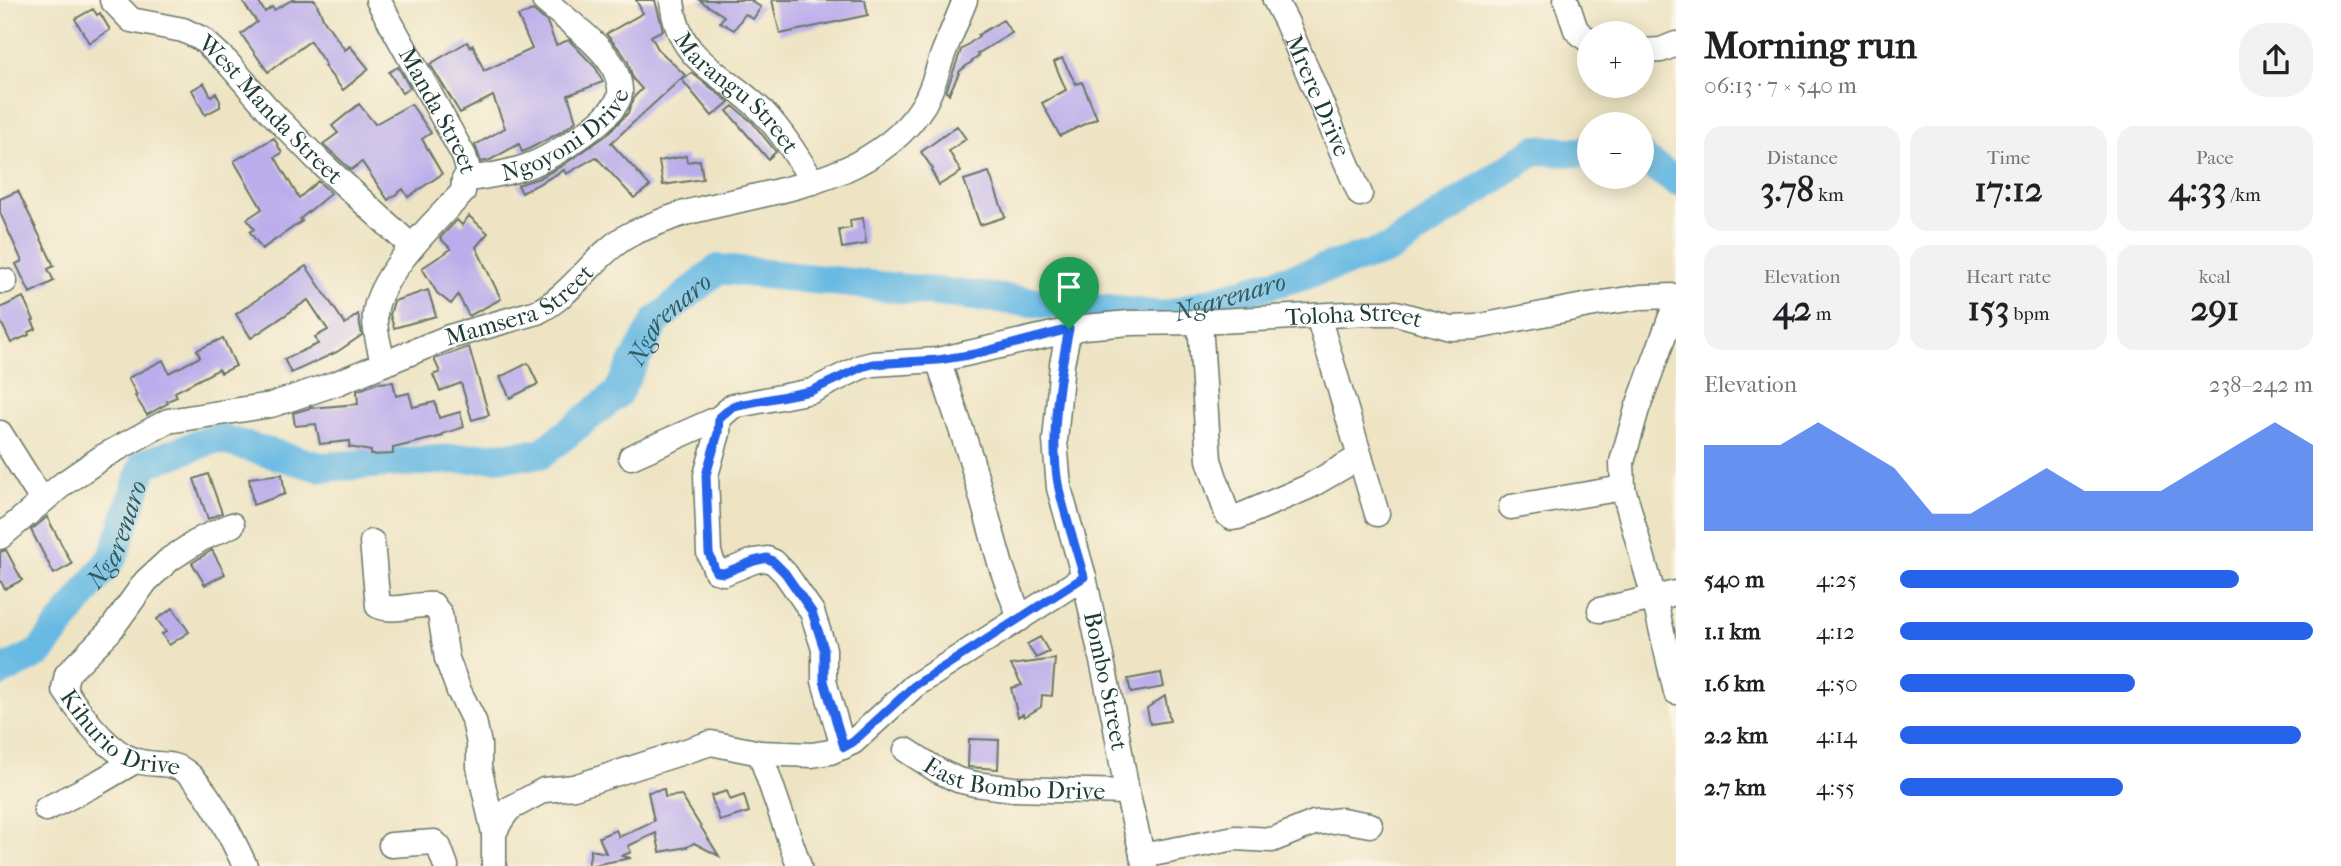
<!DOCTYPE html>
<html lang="en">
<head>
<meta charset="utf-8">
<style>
	body { margin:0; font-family:"IM FELL French Canon",serif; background:#f2f2f2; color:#202124; height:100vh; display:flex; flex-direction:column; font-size:26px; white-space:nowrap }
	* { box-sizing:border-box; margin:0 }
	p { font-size:23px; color:#757577 }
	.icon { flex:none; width:38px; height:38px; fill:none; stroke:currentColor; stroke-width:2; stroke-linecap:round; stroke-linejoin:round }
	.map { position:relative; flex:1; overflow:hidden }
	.details { display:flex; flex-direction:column; background:#fff; width:665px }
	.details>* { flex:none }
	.buttons { position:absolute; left:1577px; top:21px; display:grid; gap:14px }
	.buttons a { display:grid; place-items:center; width:77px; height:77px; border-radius:50%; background:#fff; box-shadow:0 4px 18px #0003; font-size:35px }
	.pin { position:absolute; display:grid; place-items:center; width:60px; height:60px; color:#fff; margin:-72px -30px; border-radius:50% 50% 50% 0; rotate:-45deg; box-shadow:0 0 7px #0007 }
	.pin .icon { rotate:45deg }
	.round { display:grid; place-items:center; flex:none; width:74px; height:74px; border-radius:28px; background:#f2f2f2 }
	.headline { display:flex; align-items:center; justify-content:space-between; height:119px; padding:0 28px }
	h1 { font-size:38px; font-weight:700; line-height:52px }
	.stats { display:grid; grid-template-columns:repeat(3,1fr); gap:10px; height:119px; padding:7px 28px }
	.stats div { display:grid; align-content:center; border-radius:18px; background:#f2f2f2; text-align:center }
	.stats b { font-size:35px; font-weight:700 }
	.stats small { font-size:19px; font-weight:400 }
	.stats p { font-size:19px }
	.chart { height:196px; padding:14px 28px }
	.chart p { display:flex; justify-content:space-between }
	.chart svg { width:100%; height:126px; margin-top:7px; fill:#2563eb; opacity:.7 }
	ul { padding:0 28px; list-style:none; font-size:23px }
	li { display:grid; grid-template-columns:112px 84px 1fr; align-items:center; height:52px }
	li i { height:18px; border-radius:9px; background:#2563eb }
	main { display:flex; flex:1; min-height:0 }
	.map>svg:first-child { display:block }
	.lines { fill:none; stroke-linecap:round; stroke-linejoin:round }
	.river { stroke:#67bae3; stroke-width:30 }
	.building { fill:#bbadeb }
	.minor-casing { stroke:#677766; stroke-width:27 }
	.minor { stroke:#fff; stroke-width:24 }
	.route-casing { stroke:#fff; stroke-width:14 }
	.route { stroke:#2563eb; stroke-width:9 }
	.labels { text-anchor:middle; stroke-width:7; stroke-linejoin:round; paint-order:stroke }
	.street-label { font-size:24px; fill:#1f3d34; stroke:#fcf5e5 }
	.water-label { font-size:26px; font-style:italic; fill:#315c60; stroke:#fcf5e5 }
</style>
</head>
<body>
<main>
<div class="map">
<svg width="1676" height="866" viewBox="0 0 1676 866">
	<rect width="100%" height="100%" fill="#fcf5e5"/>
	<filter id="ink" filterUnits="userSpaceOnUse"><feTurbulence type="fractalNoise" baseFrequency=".0143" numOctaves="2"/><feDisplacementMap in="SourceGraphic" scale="14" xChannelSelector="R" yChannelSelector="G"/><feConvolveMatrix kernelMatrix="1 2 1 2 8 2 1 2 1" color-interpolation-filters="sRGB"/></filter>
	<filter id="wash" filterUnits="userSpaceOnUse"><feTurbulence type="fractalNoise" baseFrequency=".00686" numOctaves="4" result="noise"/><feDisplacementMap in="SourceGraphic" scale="28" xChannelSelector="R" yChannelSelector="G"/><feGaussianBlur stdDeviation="1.57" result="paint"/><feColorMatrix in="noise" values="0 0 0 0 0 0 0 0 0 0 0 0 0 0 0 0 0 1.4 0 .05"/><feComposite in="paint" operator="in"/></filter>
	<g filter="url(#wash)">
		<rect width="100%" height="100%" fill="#eee4c4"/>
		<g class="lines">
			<g class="river">
				<path d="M 1642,158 L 1676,181"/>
				<path id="s1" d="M 0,672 L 39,653 L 114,555 L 144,464 L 217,438 L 320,467 L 541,454 L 617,394 L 656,321 L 718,269 L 1164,316 L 1390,249 L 1536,150 L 1589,153"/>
			</g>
		</g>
		<g id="blocks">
			<path class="building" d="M 241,0 L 257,0 L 265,12 L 272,7 L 274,10 L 292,0 L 315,0 L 324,20 L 345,50 L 350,46 L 369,69 L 343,90 L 324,66 L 326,65 L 310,41 L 268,72 L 241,34 L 257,22 Z
				M 636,0 L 655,0 L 663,30 L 651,36 L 658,49 L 685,75 L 611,143 L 650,186 L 634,198 L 596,157 L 566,174 L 564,170 L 522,193 L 518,185 L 539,178 L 562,166 L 607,135 L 628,113 L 635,96 L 642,89 L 633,79 L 628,62 L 621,51 L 606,34 L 643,13 Z
				M 699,0 L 753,0 L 752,2 L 761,7 L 753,19 L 745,14 L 734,30 L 720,22 L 724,16 Z
				M 772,0 L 865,0 L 868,15 L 780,34 Z
				M 93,9 L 97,15 L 100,13 L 110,30 L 89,43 L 75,19 Z
				M 533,10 L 547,22 L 556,45 L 569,40 L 596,68 L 603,82 L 568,95 L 576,121 L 561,132 L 527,150 L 522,152 L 519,144 L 490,160 L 481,162 L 475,145 L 505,128 L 493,96 L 460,113 L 430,64 L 467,42 L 470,47 L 473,45 L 484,71 L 532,49 L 518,16 Z
				M 1003,20 L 1012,33 L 977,54 L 979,56 L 960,71 L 949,94 L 946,92 L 961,50 L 979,36 L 978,35 Z
				M 1062,58 L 1076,84 L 1082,82 L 1097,118 L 1060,136 L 1042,103 L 1066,90 L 1054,62 Z
				M 398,67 L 410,88 L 402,93 L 389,72 Z
				M 692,73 L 729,102 L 712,116 L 682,80 Z
				M 204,83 L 211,96 L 216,93 L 220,101 L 220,107 L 205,115 L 192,90 Z
				M 359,104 L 375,124 L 411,104 L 431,133 L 422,139 L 442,174 L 408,197 L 403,189 L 388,200 L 362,162 L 351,170 L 323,144 L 338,133 L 332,126 Z
				M 733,106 L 752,122 L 776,152 L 768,159 L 727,111 Z
				M 957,126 L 966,139 L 949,151 L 961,172 L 939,185 L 931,170 L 933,169 L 921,152 Z
				M 274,138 L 282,153 L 275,157 L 299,198 L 318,181 L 331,193 L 300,219 L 302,221 L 262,249 L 250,232 L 254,229 L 247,219 L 262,209 L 234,161 Z
				M 686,156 L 687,162 L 700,160 L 703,179 L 663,185 L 659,161 Z
				M 989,172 L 1005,217 L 980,225 L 964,180 Z
				M 18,191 L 54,266 L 48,269 L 54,281 L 30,293 L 16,264 L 22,261 L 0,213 L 0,199 Z
				M 469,216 L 488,233 L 476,247 L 501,299 L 469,316 L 458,295 L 451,304 L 437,293 L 422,268 L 451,249 L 440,238 L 457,220 L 462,225 Z
				M 863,218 L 866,244 L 842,248 L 839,230 L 851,228 L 850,220 Z
				M 306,266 L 345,324 L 358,314 L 362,335 L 337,352 L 291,373 L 284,359 L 318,344 L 315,337 L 328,330 L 308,300 L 251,338 L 236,314 Z
				M 428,290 L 436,316 L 394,328 L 390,315 L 394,301 Z
				M 23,297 L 34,320 L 32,321 L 36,329 L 28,332 L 29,335 L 11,343 L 0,320 L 0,308 Z
				M 223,338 L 236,366 L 221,373 L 219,369 L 175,392 L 177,397 L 167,401 L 168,403 L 147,415 L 135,396 L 137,395 L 128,378 L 163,360 L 169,373 L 200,357 L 197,350 Z
				M 469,347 L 489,415 L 472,420 L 461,383 L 440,391 L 433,375 L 440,372 L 434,359 Z
				M 528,363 L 538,384 L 510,398 L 500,377 Z
				M 393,382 L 396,396 L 409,393 L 413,407 L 435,402 L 439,418 L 460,412 L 464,427 L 442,434 L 443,436 L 393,448 L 393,454 L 371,455 L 371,451 L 349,447 L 350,441 L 320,444 L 316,424 L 295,426 L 293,413 L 310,408 L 358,404 L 357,391 L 377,383 Z
				M 208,474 L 222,513 L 208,519 L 194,479 Z
				M 282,474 L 285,494 L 253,505 L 249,478 Z
				M 47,517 L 72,564 L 54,574 L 31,530 Z
				M 6,550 L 22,580 L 5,589 L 0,580 L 0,552 Z
				M 212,550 L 225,574 L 205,585 L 192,563 Z
				M 173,608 L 189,632 L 169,645 L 162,634 L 166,632 L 157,619 Z
				M 1040,637 L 1049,652 L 1036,658 L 1027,644 Z
				M 1055,659 L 1052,696 L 1042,695 L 1041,707 L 1024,717 L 1023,714 L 1018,717 L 1011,688 L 1022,685 L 1011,665 Z
				M 1161,673 L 1164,687 L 1131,693 L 1128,679 Z
				M 1165,696 L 1170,721 L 1150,724 L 1147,708 Z
				M 969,739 L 999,740 L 998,769 L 968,767 Z
				M 664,789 L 665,797 L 681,795 L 719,856 L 694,843 L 687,847 L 660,852 L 656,833 L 628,846 L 631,852 L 622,856 L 631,858 L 588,866 L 591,850 L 606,853 L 599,837 L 616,830 L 619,837 L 654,821 L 648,792 Z
				M 727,791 L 730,800 L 744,795 L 749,812 L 720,821 L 711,796 Z"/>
		</g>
	</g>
	<g filter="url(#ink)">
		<use href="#blocks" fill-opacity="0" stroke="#677766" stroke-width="2"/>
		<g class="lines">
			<defs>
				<g id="minor">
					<path id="s2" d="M 112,0 L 131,20 L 183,30 L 202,39 L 228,63 L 267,108 L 319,161 L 412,247"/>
					<path id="s3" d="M 378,0 L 464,156 L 469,173 L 464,180 L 463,192 C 437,220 377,276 375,315 C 374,331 380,348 383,363"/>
					<path id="s4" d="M 672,0 C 677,63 724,72 763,112 C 783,133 798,158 813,182"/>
					<path id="s5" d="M 1275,0 L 1286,21 L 1360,194"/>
					<path d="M 1566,0 L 1576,30 L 1589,41"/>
					<path d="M 1642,51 L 1661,50 L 1676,44"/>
					<path id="s6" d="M 464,180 C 487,176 511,173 533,164 C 554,156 617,117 620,94 C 621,86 617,75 614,68 C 602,45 564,18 544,0"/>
					<path d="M 0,281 L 5,281"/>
					<path d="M 1676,303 L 1637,409 L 1622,462 L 1623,488 L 1654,598 L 1676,692"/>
					<path d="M 1318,316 L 1377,514"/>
					<path d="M 1200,322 L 1209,460 L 1227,514 L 1232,518 L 1238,517 L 1308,487 L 1360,457"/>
					<path id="s7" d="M 1069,329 L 1062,364 L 1055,441 L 1059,488 L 1084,577 L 1114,717 L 1127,792 L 1145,866"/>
					<path d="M 938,360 L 971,459 L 1001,566 L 1020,619"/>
					<path d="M 0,433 L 42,500"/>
					<path d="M 631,457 L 719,418"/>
					<path d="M 1511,507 L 1623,488"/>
					<path id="s8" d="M 232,525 L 201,539 L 170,559 L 146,581 L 110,631 L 67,674 L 64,689 C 79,712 107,751 134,760 C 152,767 170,760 186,772 C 209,789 233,840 245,866"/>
					<path id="s9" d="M 0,537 L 63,484 L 104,456 L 168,421 L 271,405 L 337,383 L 449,337 L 537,312 C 575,294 596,250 635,232 C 652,225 668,218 685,213 C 768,190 874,185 924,104 C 933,88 937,71 943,54 C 950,36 958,18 965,0"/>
					<path d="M 372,542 L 378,606 C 394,613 415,603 433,605 L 440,614 L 447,659 L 459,691 L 474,721 L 479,744 L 479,767 L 494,833"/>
					<path d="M 1600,610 L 1676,593"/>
					<path id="s10" d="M 843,747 L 824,681 L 824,649 L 812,612 L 785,573 L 774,562 L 767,559 L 754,561 L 724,573 L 716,571 L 709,553 L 706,475 L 718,433 L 719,418 L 733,406 L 812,391 L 861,367 L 873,364 L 938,360 L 1084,327 L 1130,323 L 1200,322 L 1366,313 L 1396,313 L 1450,328 L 1476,327 L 1589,305 L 1641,297 L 1676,296"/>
					<path id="s11" d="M 906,750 L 937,770 L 958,780 L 975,784 L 1013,789 L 1127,792"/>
					<path d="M 760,753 L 799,866"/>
					<path d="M 46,809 L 99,782 L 135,761"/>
					<path d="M 391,845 L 434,842 L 439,847 L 446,866"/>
					<path d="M 1142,856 L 1235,838 L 1272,840 L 1314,823 L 1342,820 L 1370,825"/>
					<path d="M 494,866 L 494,833 L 501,820 L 509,809 L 544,790 L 574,787 L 711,743 L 760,753 L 812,755 L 830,752 L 853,742 L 914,686 L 1084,577"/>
				</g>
			</defs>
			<use href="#minor" class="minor-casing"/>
			<use href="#minor" class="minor"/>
		</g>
	</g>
	<g class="lines" filter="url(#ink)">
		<defs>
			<path id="route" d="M 1069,329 C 1059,378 1049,440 1059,489 C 1066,519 1076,548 1084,577 L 914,686 L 853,742 L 844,747 L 824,681 L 824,649 L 812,612 L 785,573 L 774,562 L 767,558 L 754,561 L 724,573 L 716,572 L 709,553 L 706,475 L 718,433 L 719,418 L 733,406 L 811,391 L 862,367 L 873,364 L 938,360 L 975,354 Z"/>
		</defs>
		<use href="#route" class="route-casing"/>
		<use href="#route" class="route"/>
	</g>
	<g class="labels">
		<g class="street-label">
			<text dy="8" stroke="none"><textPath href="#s4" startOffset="117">Marangu Street</textPath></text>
			<text dy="8" stroke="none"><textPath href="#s5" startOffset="105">Mrere Drive</textPath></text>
			<text dy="8" stroke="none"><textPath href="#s2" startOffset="200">West Manda Street</textPath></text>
			<text dy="8" stroke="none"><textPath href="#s3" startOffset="126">Manda Street</textPath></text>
			<text dy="8" stroke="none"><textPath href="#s6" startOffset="114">Ngoyoni Drive</textPath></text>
			<text dy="8" stroke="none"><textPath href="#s9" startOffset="578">Mamsera Street</textPath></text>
			<text dy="8" stroke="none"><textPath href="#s10" startOffset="1071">Toloha Street</textPath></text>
			<text dy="8" stroke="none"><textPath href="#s7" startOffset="359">Bombo Street</textPath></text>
			<text dy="8" stroke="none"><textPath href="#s8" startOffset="317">Kihurio Drive</textPath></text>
			<text dy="8" stroke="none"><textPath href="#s11" startOffset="116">East Bombo Drive</textPath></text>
		</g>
		<g class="water-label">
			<text dy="9" stroke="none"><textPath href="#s1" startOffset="1446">Ngarenaro</textPath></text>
			<text dy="9" stroke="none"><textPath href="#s1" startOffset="858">Ngarenaro</textPath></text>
			<text dy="9" stroke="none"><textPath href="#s1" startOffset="187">Ngarenaro</textPath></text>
		</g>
	</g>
</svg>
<div class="buttons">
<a>+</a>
<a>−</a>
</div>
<div class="pin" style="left:1069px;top:329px;background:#1e9e55"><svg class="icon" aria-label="arrive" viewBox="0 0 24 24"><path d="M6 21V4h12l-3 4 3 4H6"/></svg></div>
</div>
<section class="details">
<div class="headline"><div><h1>Morning run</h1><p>06:13 · 7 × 540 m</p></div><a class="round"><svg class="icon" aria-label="share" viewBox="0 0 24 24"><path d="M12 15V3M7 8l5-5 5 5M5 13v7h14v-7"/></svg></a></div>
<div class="stats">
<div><p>Distance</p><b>3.78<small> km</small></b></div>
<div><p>Time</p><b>17:12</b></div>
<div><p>Pace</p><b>4:33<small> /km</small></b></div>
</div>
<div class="stats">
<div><p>Elevation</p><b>42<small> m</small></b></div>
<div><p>Heart rate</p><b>153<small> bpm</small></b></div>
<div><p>kcal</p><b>291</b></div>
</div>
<div class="chart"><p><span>Elevation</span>238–242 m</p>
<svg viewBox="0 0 160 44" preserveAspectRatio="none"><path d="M0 44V14L10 14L20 14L30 6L40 14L50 22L60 38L70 38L80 30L90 22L100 30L110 30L120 30L130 22L140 14L150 6L160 14V44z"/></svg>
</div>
<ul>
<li><b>540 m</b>4:25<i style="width:82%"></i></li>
<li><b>1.1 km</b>4:12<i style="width:100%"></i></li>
<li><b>1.6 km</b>4:50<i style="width:57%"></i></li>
<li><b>2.2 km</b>4:14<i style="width:97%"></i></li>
<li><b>2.7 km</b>4:55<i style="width:54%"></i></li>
</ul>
</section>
</main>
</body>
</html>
